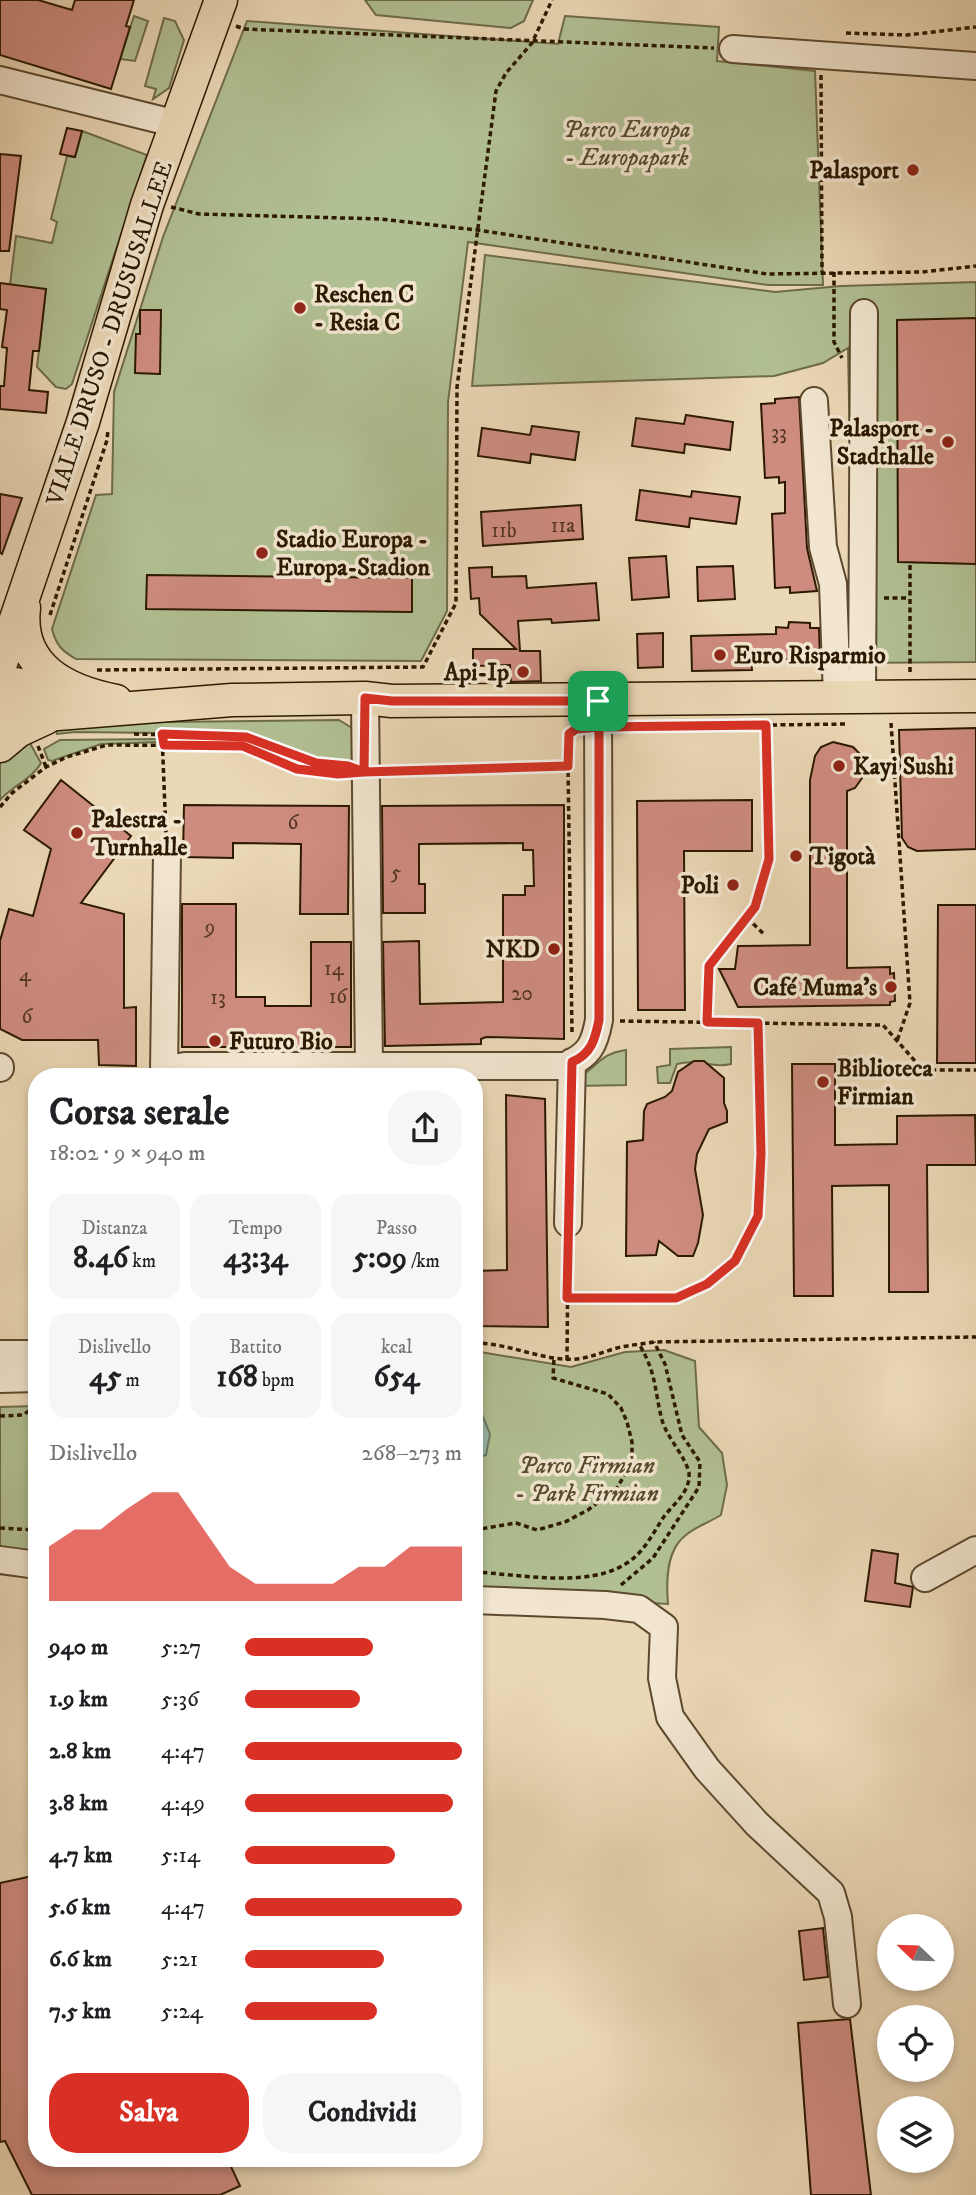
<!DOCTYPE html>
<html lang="it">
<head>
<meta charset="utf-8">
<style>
	body { margin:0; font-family:"IM FELL DW Pica",serif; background:#f6f6f6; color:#202124; height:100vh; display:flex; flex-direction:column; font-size:26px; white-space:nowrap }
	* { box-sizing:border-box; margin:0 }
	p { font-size:23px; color:#757577 }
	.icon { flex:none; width:38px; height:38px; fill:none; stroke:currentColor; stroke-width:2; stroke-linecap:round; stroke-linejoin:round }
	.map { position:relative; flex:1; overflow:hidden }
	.drawer { position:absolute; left:28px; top:1068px; width:455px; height:1099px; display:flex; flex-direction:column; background:#fff; border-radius:28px; box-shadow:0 4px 10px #0003 }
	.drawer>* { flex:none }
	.needle { width:46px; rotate:293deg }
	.controls { position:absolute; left:877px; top:1914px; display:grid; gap:14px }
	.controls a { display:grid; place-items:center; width:77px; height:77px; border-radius:50%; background:#fff; box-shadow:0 4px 10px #0003; font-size:35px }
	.pin { position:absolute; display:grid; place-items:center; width:60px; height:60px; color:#fff; margin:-30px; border-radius:14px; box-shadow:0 4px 10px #0006 }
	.round { display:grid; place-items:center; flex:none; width:74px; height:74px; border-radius:28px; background:#f6f6f6 }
	.summary { display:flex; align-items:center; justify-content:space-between; height:119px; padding:0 21px }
	h1 { font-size:38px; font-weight:700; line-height:52px }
	.figures { display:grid; grid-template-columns:repeat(3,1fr); gap:10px; height:119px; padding:7px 21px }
	.figures div { display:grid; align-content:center; border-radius:18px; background:#f6f6f6; text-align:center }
	.figures b { font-size:30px; font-weight:700 }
	.figures small { font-size:19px; font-weight:400 }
	.figures p { font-size:19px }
	.chart { height:196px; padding:14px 21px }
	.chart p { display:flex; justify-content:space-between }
	.chart svg { width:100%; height:126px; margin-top:7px; fill:#d93025; opacity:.7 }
	.button { display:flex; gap:14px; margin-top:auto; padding:14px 21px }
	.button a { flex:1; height:80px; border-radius:28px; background:#d93025; color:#fff; font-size:28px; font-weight:700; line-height:80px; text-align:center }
	.button a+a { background:#f6f6f6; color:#202124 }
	ul { padding:0 21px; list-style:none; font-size:23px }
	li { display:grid; grid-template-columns:112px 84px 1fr; align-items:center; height:52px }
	li i { height:18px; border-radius:9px; background:#d93025 }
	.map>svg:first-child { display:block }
	.green { fill:#b1c093; stroke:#6e6c4a; stroke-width:2 }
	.water { fill:#99baab; stroke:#6d7a67; stroke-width:2 }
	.building { fill:#ce8c80; stroke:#2c1900; stroke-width:2 }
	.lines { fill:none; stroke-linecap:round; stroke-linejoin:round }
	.minor-casing { stroke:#5c492e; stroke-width:30 }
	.major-casing { stroke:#2c1900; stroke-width:35 }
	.path { stroke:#2c1900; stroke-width:3.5; stroke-dasharray:5 3.5; stroke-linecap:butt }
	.minor { stroke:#f2e6d0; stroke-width:26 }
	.major { stroke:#ebd8b6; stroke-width:32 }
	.route-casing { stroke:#fff; stroke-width:14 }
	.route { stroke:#d93025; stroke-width:9 }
	.poi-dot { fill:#8f2418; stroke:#f2e6d0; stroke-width:2.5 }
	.labels { text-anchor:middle; stroke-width:7; stroke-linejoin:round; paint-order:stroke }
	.number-label { font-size:21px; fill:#543620 }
	.park-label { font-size:24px; font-style:italic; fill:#544b2c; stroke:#f2e6d0 }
	.poi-label { font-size:24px; font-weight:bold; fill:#2c1900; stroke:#f2e6d0; text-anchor:start }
	.street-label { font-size:24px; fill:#2c1900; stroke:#f2e6d0 }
</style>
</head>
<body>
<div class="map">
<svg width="976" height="2195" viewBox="0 0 976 2195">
	<rect width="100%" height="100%" fill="#ebd8b6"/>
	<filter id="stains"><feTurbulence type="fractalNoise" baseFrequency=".00286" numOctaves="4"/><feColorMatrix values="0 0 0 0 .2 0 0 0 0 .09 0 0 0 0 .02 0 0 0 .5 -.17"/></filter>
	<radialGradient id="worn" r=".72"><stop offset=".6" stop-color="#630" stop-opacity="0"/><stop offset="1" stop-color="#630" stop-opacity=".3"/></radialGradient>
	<path class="green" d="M 365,0 L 533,0 L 524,21 L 511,28 L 376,15 Z
		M 134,16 L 148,21 L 135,61 L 120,59 Z
		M 565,16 L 719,27 L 717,61 L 815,71 L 823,285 L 768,285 L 468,242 L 448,402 L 447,611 L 421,661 L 76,659 C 62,651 56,645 52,629 L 96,495 L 112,494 L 114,392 L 163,237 L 247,21 L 558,44 Z
		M 164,18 L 175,21 L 184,40 L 169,88 L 153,99 L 156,89 L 145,86 Z
		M 82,131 L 147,155 L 72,384 L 66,389 L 56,387 L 37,367 L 46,289 L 10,285 L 16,236 L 52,243 L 57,222 L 51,219 L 67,156 L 75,157 Z
		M 485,255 L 775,292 L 841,286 L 976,282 L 976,662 L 854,663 L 848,348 L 823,363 L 774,376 L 472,386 Z
		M 339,720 L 352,728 L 354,761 L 321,762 L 246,734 L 75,732 L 57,734 L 55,726 L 73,723 Z
		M 26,736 L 41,763 C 33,778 11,787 0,800 L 0,757 Z
		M 160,739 L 160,742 L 101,744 L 52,761 L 48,760 L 44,749 L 60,740 Z
		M 731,1047 L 731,1064 C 712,1069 698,1058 677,1064 L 670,1083 L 658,1083 L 657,1067 L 670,1065 L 670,1049 Z
		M 626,1050 L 626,1085 L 576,1086 L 578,1078 C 599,1066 599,1054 626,1050 Z
		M 664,1350 L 695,1361 L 699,1427 L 722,1453 L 727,1485 L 721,1515 C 710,1522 695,1527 686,1535 C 666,1550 666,1581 668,1604 L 474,1593 L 474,1351 L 571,1367 L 625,1352 Z
		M 37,1406 L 37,1558 L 0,1553 L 0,1407 Z"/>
	<path class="water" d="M 474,1405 L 479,1407 L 490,1434 L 486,1455 L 474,1459 Z"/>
	<path class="building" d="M 0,0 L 38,0 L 72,10 L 75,0 L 134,0 L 126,26 L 130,27 L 111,89 L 0,55 Z
		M 67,128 L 82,131 L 75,157 L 60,154 Z
		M 0,154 L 21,156 L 9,251 L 0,251 Z
		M 0,283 L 46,289 L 39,351 L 33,351 L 29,390 L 48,392 L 46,413 L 0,409 L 0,386 L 4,386 L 7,348 L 2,347 L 7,310 L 0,309 Z
		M 140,310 L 161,310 L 160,374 L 135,373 L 136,334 L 140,334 Z
		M 976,318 L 976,564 L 898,562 L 897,320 Z
		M 799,397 L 807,548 L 817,591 L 790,593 L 790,587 L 775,588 L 772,514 L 785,513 L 785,482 L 779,483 L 779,477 L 765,478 L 761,404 L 775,403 L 775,399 Z
		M 686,415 L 733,422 L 730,450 L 685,444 L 684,453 L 632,446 L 636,418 L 684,424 Z
		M 532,426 L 579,432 L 575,460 L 531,454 L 530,463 L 478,456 L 482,428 L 530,435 Z
		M 640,490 L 691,497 L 692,491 L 740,497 L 736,524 L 690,518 L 689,527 L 636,520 Z
		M 0,494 L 22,498 L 2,554 L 0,553 Z
		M 581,505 L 583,539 L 483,546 L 481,512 Z
		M 666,556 L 669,597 L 632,600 L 629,558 Z
		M 733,566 L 735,599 L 698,601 L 697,567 Z
		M 492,567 L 492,577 L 526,576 L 527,588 L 596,583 L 599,620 L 552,623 L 551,619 L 518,621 L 520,651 L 540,651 L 541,681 L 511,682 L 510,665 L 473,666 L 473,649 L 516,649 L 480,614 L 479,598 L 471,599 L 469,568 Z
		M 147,575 L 412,578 L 412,612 L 146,609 Z
		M 789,622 L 810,623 L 810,628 L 819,628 L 820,660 L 751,659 L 752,670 L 692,671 L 691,636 L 776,634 L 776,627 L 788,628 Z
		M 663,633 L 663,667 L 638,668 L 637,634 Z
		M 976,728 L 976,849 L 917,851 L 908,847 L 902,838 L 899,730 Z
		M 833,742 L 853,747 L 861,755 L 865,766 L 862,778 L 855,788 L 847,791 L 847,968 L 890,967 L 890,974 L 894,973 L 895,1001 L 890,1002 L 890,1005 L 738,1007 L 719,969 L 735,969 L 738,946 L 810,945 L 810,780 L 815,756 L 821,747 Z
		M 61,780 L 131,836 L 81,903 L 124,914 L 124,1008 L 136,1007 L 136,1066 L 99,1065 L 98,1040 L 22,1040 L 0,1029 L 0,941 L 9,909 L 33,916 L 51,849 L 24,830 Z
		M 752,800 L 752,851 L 684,851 L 685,1010 L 638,1010 L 637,801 Z
		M 184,805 L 349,806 L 348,914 L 300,914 L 301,844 L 233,843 L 233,858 L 183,857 Z
		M 564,805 L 564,1039 L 486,1037 L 481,1039 L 481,1044 L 385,1046 L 383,942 L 419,941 L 420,1004 L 503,1002 L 503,895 L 525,895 L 525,886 L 534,886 L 533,850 L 523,850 L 523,843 L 419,844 L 419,884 L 425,884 L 425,913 L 383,913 L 382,806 Z
		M 182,904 L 236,904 L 236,997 L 265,997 L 265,1006 L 311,1006 L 311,942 L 351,942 L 351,1047 L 182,1047 Z
		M 938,905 L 976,905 L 976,1063 L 937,1063 Z
		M 694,1061 L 704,1061 L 724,1078 L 724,1103 L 727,1111 L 727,1122 L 709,1129 L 697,1154 L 695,1169 L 703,1215 L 698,1243 L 693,1256 L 678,1256 L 659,1241 L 656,1255 L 626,1256 L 627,1142 L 643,1140 L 644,1111 L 647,1104 L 665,1097 L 672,1091 L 678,1072 Z
		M 792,1064 L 835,1064 L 835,1145 L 897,1144 L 897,1116 L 975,1115 L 976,1165 L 927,1165 L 928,1292 L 889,1292 L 889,1185 L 832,1186 L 833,1296 L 794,1296 Z
		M 506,1095 L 545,1099 L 548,1327 L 474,1326 L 474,1271 L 507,1270 Z
		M 872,1550 L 898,1554 L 895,1583 L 913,1587 L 910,1607 L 865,1601 Z
		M 37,1875 L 37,2158 L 227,2158 L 240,2186 L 220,2195 L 32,2195 L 5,2141 L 0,2142 L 0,1883 Z
		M 823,1928 L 828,1977 L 804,1980 L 799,1931 Z
		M 850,2019 L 871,2195 L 811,2195 L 798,2023 Z"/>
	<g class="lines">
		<defs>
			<path id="minor" d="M 733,49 L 976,66
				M 0,80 L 177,124
				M 814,401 L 823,547 L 833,584 L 837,698
				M 365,698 L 369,1065
				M 862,698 L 864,313
				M 0,1067 L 0,1068
				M 164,1070 L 167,853
				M 164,1076 L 164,1070 L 185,1066 L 566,1066 C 589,1054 594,1047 599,1020 L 598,701
				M 568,1223 L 572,1062
				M 0,1354 L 37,1354
				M 0,1379 L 37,1378
				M 0,1560 L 37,1565
				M 925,1578 L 976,1550
				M 474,1600 L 605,1605 L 639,1609 L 664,1627 L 662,1678 L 670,1717 L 707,1769 L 757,1824 L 831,1893 L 838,1917 L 847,2004"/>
			<path id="major" d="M 24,608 C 17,667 65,691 116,701
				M 0,666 L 83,422 L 147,205 L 221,0
				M 0,686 C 21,677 49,698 73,702
				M 0,707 L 11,715 L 20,717 L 232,700 L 365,698 L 392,701 L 976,696
				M 0,746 L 18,731 L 46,718"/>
		</defs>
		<use href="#minor" class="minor-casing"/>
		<use href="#major" class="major-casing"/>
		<path class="path" d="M 236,26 L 244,29 L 714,48
			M 846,33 L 907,35 L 976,27
			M 821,75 L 822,272
			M 171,207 L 199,214 L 381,219 L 477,230 L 767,274 L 922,272 L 976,266
			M 834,272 L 834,342 L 842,358
			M 884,598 L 909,598
			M 50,615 L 107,440 L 108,429
			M 97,670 L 423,667 L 456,603 L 457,387 L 496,91 L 506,73 L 532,43 L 552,0
			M 910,672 L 910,563
			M 891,723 L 910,1003 L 897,1041
			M 619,727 L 846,724
			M 134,734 L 246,737 L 316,763 L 346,765
			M 162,734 L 166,834
			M 38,746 L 46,767
			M 388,771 L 568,766
			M 0,807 L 12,793 L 46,767 L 67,757 L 107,745 L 243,746 L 297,769 L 345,773
			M 747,918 L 765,935
			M 620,1021 L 883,1025 L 923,1070 L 976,1070
			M 707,1022 L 709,966 L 755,907 L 769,859 L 766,725
			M 572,1032 L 568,766 L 569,734 L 576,729
			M 567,1299 L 675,1298 L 707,1284 L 735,1261 L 758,1216 L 761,1155 L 758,1023
			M 474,1343 C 506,1343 533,1357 564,1359 C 584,1361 599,1353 617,1348 C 629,1345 642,1344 654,1342 L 976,1337
			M 567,1360 L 568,1243
			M 0,1416 L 23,1415 L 37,1405
			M 0,1528 L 37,1530
			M 474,1530 L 516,1523 L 537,1530 L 565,1522 L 588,1510 L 617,1488 L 632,1462 L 632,1442 L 627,1422 L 621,1408 L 608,1394 L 553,1378 L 554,1358
			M 474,1572 C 519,1574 588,1589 627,1563 C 644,1552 652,1535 663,1518 C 672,1505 691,1492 689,1473 C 686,1457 667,1438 662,1420 C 654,1389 657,1374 639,1344
			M 621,1585 L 653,1558 L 699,1487 L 700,1462 L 682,1435 L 665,1364 L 654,1342"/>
		<use href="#minor" class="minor"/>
		<use href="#major" class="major"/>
	</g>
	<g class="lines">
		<defs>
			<path id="route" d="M 598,701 L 392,701 L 365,698 L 364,772 L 338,774 L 297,769 L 243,746 L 164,745 L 162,734 L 246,737 L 316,763 L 348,766 L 364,772 L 568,766 L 569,734 L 576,729 L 599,727 L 599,1020 C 595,1040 591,1054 572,1062 L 567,1298 L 676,1298 L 707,1284 L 735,1261 L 758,1216 L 761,1154 L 758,1023 L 707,1022 L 709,966 L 755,907 L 769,859 L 766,725 L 599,727 L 598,701"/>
		</defs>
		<use href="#route" class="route-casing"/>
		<use href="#route" class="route"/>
	</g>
	<g class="poi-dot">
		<circle cx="913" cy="170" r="7"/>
		<circle cx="300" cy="308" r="7"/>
		<circle cx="948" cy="442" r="7"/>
		<circle cx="262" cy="553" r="7"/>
		<circle cx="720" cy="655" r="7"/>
		<circle cx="523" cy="672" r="7"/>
		<circle cx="839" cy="766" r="7"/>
		<circle cx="77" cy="833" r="7"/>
		<circle cx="796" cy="856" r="7"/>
		<circle cx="733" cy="885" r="7"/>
		<circle cx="554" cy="949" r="7"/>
		<circle cx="891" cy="987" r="7"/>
		<circle cx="215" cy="1041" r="7"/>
		<circle cx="823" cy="1082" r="7"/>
	</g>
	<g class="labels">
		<g class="number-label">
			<text x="779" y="439">33</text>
			<text x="563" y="532">11a</text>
			<text x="504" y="537">11b</text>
			<text x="293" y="829">6</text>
			<text x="396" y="879">5</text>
			<text x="210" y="934">9</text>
			<text x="334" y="975">14</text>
			<text x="25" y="981">4</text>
			<text x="522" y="1000">20</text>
			<text x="338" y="1003">16</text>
			<text x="218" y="1004">13</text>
			<text x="27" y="1023">6</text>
		</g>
		<g class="park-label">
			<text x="627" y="137">Parco Europa<tspan x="627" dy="28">- Europapark</tspan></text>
			<text x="587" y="1473">Parco Firmian<tspan x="587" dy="28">- Park Firmian</tspan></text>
		</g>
		<g class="poi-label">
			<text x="899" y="178" text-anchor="end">Palasport</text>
			<text x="314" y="302">Reschen C<tspan x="314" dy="28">- Resia C</tspan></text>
			<text x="934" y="436" text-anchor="end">Palasport -<tspan x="934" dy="28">Stadthalle</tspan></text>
			<text x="276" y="547">Stadio Europa -<tspan x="276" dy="28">Europa-Stadion</tspan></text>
			<text x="734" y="663">Euro Risparmio</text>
			<text x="509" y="680" text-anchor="end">Api-Ip</text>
			<text x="853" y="774">Kayi Sushi</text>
			<text x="91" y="827">Palestra -<tspan x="91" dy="28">Turnhalle</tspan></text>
			<text x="810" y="864">Tigotà</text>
			<text x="719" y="893" text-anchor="end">Poli</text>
			<text x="540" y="957" text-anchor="end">NKD</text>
			<text x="877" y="995" text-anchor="end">Café Muma's</text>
			<text x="229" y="1049">Futuro Bio</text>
			<text x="837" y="1076">Biblioteca<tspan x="837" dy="28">Firmian</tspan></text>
		</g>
		<g class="street-label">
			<text transform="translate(109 333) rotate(-72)" y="8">VIALE DRUSO - DRUSUSALLEE</text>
		</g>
	</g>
	<rect width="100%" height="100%" filter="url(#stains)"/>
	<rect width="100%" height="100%" fill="url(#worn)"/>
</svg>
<div class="controls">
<a><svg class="needle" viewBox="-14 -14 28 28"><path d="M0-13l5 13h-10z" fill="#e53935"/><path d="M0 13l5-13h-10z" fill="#757577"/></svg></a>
<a><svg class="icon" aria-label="locate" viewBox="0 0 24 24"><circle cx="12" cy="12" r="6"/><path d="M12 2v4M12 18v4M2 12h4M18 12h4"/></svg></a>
<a><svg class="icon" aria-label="layers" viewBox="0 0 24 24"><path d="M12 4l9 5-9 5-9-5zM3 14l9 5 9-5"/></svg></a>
</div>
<div class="pin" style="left:598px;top:701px;background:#1e9e55"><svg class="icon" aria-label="arrive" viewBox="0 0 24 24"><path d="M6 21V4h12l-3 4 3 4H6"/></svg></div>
<section class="drawer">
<div class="summary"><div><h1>Corsa serale</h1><p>18:02 · 9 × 940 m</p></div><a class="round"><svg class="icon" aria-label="share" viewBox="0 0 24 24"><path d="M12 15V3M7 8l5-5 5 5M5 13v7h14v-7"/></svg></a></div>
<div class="figures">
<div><p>Distanza</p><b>8.46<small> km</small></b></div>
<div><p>Tempo</p><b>43:34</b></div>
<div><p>Passo</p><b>5:09<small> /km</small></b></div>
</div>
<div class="figures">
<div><p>Dislivello</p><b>45<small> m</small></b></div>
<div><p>Battito</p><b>168<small> bpm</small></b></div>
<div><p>kcal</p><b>654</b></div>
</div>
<div class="chart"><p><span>Dislivello</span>268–273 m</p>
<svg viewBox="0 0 160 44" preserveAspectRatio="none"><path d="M0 44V25L10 19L20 19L30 12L40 6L50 6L60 19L70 32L80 38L90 38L100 38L110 38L120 32L130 32L140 25L150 25L160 25V44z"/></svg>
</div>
<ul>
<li><b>940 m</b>5:27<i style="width:59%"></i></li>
<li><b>1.9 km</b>5:36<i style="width:53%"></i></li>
<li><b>2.8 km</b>4:47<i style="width:100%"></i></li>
<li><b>3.8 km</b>4:49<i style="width:96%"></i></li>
<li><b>4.7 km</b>5:14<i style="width:69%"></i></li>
<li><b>5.6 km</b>4:47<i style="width:100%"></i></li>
<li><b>6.6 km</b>5:21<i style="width:64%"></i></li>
<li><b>7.5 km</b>5:24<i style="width:61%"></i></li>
</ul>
<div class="button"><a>Salva</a><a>Condividi</a></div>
</section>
</div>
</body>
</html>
